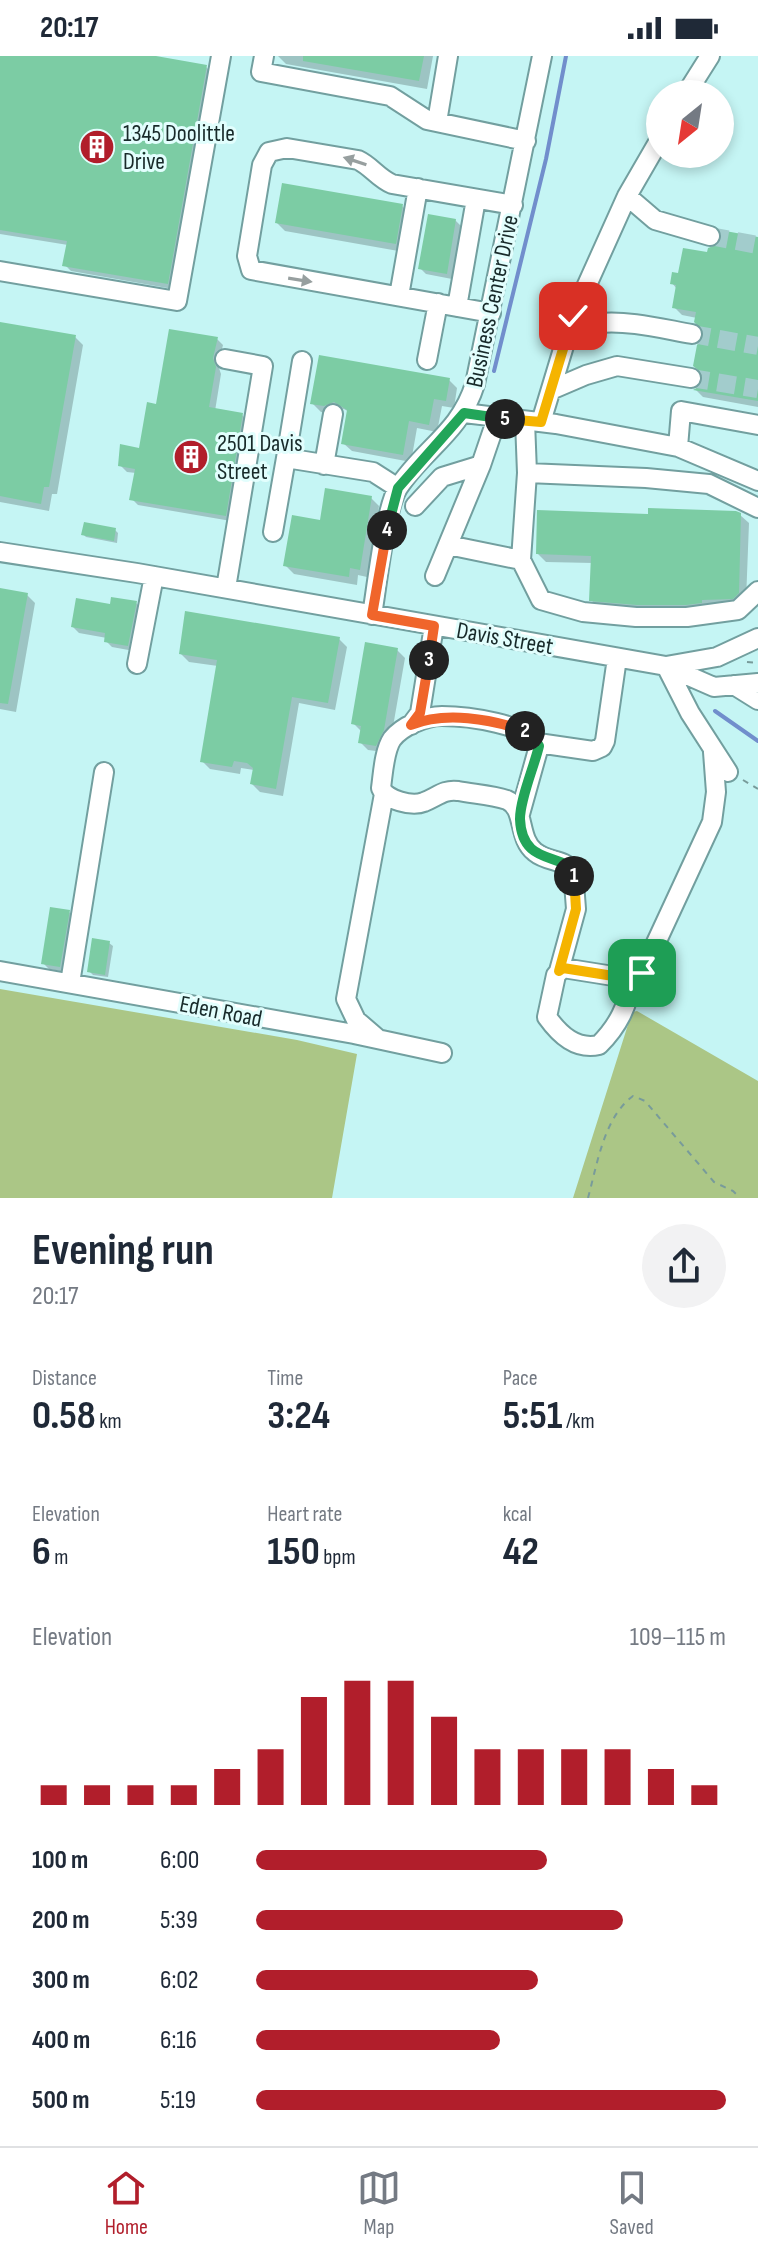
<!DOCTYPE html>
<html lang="en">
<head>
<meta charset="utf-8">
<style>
	body { margin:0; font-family:"Sofia Sans Condensed",sans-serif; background:#f2f2f3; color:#1f2937; height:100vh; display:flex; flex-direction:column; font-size:30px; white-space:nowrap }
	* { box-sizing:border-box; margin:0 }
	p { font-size:26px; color:#747a83 }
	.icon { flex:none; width:44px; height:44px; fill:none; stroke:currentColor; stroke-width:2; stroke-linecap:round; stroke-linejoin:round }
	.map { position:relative; height:1142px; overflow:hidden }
	.side { display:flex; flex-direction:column; background:#fff; flex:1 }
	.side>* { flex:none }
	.needle { width:52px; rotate:210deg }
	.tools { position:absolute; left:646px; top:24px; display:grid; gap:16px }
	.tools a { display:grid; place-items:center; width:88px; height:88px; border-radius:50%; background:#fff; box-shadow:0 4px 12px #0003; font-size:40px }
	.pin { position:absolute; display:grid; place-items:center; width:68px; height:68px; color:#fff; margin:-34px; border-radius:16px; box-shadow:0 4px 12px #0006 }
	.km { position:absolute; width:40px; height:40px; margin:-20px; border-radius:50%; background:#222; color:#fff; font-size:22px; line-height:40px; text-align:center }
	.round { display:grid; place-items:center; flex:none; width:84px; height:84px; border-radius:42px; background:#f2f2f3 }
	.overview { display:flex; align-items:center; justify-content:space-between; height:136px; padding:0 32px }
	h1 { font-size:44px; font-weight:700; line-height:60px }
	.stats { display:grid; grid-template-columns:repeat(3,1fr); gap:12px; height:136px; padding:8px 32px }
	.stats div { display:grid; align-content:center }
	.stats b { font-size:40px; font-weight:700 }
	.stats small { font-size:22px; font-weight:400 }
	.stats p { font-size:22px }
	.chart { height:224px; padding:16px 32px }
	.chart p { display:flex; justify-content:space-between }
	.chart svg { width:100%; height:144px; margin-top:8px; stroke:#b11e2b; stroke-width:6 }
	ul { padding:0 32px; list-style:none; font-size:26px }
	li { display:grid; grid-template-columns:128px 96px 1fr; align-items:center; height:60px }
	li i { height:20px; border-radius:10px; background:#b11e2b }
	.status { display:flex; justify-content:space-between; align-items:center; height:56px; padding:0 40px; background:#fff; direction:ltr }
	.status svg { height:22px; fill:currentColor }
	.menu { display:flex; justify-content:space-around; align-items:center; height:112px; border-top:2px solid #e0e1e3; background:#fff; font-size:22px; color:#747a83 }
	.menu a { display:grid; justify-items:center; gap:4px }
	.menu .on { color:#b11e2b }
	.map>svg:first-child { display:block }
	.green { fill:#abc686 }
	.shadow { fill:#0003 }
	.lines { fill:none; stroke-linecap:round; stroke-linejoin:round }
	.stream { stroke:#718ecc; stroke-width:4 }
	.building { fill:#7ccca4 }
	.minor-tunnel { stroke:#a2cccc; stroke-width:18; stroke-dasharray:18 9; stroke-linecap:butt }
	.minor-casing { stroke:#729f9f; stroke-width:22 }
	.path { stroke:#789b9a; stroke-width:2; stroke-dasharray:6 6; stroke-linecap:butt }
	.minor { stroke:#fff; stroke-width:18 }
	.oneway { fill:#979f9f }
	.split-1-casing { stroke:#fff; stroke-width:16 }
	.split-2-casing { stroke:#fff; stroke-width:16 }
	.split-3-casing { stroke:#fff; stroke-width:16 }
	.split-4-casing { stroke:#fff; stroke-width:16 }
	.split-5-casing { stroke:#fff; stroke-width:16 }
	.split-6-casing { stroke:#fff; stroke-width:16 }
	.split-1 { stroke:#f5b400; stroke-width:10 }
	.split-2 { stroke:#22a559; stroke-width:10 }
	.split-3 { stroke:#f0652b; stroke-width:10 }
	.split-4 { stroke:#f0652b; stroke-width:10 }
	.split-5 { stroke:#22a559; stroke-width:10 }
	.split-6 { stroke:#f5b400; stroke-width:10 }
	.labels { text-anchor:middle; stroke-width:6; stroke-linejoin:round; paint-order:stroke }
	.poi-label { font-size:24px; fill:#182a2a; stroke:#e2fefd; text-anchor:start }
	.street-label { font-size:24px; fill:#182a2a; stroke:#e2fefd }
</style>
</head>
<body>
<div class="status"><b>20:17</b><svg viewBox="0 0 49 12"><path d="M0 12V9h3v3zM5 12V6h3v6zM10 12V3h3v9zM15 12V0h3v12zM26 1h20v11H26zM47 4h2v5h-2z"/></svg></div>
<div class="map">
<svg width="758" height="1142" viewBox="0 0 758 1142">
	<rect width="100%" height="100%" fill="#c5f5f4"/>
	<path class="green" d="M 0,933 L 297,984 L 357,998 L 332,1142 L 0,1142 Z
		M 637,955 L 758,1025 L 758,1142 L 573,1142 L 632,956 Z"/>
	<path class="shadow" d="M 0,0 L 144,0 L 206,11 L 212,17 L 173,233 L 71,215 L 65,209 L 68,189 L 0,178 Z
		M 278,0 L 433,0 L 427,33 L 286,8 Z
		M 402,150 L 410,158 L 404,196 L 285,175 L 277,167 Z
		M 455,164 L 461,170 L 452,223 L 426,218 L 420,212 Z
		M 758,183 L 758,351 L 703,341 L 696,334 L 701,332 L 705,323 L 703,317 L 705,274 L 697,262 L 682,259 L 674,251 L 677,233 L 672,227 L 708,198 Z
		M 0,268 L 75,281 L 83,289 L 57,438 L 52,438 L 49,455 L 0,446 Z
		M 217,283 L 223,289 L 218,309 L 221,318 L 215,355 L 242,359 L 248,365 L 231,465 L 138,449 L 132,443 L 136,417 L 127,416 L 121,410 L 140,394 L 157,350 Z
		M 449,324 L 457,332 L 454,352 L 442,350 L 437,376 L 417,372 L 411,406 L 352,395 L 343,387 L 349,356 L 344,353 L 333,358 L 321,356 L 312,347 Z
		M 371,442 L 379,450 L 367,521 L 358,519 L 357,529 L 294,518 L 286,510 L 322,466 Z
		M 740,459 L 749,467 L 746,545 L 710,555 L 600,552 L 591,544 L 593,507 L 546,506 L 538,498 L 650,460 Z
		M 115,474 L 118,477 L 117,487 L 86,481 L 83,478 Z
		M 0,534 L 27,539 L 35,547 L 16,656 L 0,653 Z
		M 136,547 L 142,553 L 134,595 L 112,591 L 106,585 L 107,582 L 79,577 L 73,571 L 112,551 Z
		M 339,583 L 347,591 L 335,654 L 299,647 L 283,740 L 260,736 L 252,728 L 254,714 L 241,712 L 240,718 L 210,713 L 202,705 L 218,610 L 189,606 L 181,598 Z
		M 397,594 L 405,602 L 391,682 L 384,696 L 368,694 L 360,686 L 361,675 L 353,667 Z
		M 69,856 L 75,862 L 66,916 L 49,913 L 43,907 Z
		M 109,887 L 113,890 L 108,921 L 93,919 L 89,915 Z"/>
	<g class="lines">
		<path class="stream" d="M 494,315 L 546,103 L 566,0
			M 715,655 L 758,685"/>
	</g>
	<path class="building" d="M 0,0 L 156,0 L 207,9 L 168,228 L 62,210 L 67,185 L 0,174 Z
		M 303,0 L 424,0 L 419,25 L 303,5 Z
		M 282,127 L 403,148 L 396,188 L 275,167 Z
		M 428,158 L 456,163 L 447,218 L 418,213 Z
		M 720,174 L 758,181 L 758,345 L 693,334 L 700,330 L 703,325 L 702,317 L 693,310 L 697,289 L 704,281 L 703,275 L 694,266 L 696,256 L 672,252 L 676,229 L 670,228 L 672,216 L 678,217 L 683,192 L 707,196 L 708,192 L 719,188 L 722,183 Z
		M 0,266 L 76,279 L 49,431 L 44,431 L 41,448 L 0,440 Z
		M 169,273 L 218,281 L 213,302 L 216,311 L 209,351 L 243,357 L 226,460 L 129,444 L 135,413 L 118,410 L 120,388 L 139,392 L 147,346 L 156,348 Z
		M 319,299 L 450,322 L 446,345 L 434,343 L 429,369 L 409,365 L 403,399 L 341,388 L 347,354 L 334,346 L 324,350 L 310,348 Z
		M 325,432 L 372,440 L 360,514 L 350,512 L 349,521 L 283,510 L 292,459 L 320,464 Z
		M 648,452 L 736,455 L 741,457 L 739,537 L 733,543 L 702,544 L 702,547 L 686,549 L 637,549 L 589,545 L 591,500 L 536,498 L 537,454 L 648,458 Z
		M 84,466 L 116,472 L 114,485 L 81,479 Z
		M 0,532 L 28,537 L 8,648 L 0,647 Z
		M 111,541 L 137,545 L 128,590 L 104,586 L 105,577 L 71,571 L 76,542 L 110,548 Z
		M 185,555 L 340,581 L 328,647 L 292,641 L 276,733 L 250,728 L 253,712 L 247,707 L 234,705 L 232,711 L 200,706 L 217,604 L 179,598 Z
		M 365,586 L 398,592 L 384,674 L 376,690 L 358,687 L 361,670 L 351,668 Z
		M 50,851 L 70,854 L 60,911 L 41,908 Z
		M 92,882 L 110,885 L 105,919 L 87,916 Z"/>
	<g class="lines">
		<path class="minor-tunnel" d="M 710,180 L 758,189
			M 692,278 L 758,290
			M 691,322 L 758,333"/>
		<defs>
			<path id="minor" d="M 264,0 L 261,16 L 390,40 L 427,64 L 526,85
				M 686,38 L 710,0
				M 437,66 L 448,0
				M 627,140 L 655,164 L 710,180
				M 0,215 L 177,245 L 221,0
				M 399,240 L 418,132
				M 457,251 L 476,143
				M 491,257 L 251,214 L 247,200 L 262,109 L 269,96 L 287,92 L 358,104 C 371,110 378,122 392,128 L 513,149
				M 566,285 C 576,278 586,269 599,267 C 629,264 663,273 692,278
				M 225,303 L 263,310 L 226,532
				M 427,304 L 438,247
				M 302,305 L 286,402 L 373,416 L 398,432
				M 551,334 L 586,319 L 617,310 L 691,322
				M 464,357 L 556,368 L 678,391 L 758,425
				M 541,366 L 573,260 L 627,140 L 660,83
				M 678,391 L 681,355 L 758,369
				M 324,409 L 333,358
				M 527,417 L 646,422 L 709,428 L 758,452
				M 415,450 L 442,421 L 481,409
				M 273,476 L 286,402
				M 448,489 L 521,504 L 541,544 L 583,556 L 636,561 L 687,561 L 738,554 L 758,535
				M 0,496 L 137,517 L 666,610 L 690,657 L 728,716
				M 521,504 L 527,417 L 525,365
				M 435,520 L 481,409 L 497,362
				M 372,559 C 377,530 385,453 398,432 C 423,393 460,377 475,328 L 542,0
				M 137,608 L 154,520
				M 666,610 L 717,601 L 758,582
				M 666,610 L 714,631 L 758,627
				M 734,629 L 758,644
				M 411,669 L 420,657 L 434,570
				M 538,687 L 593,695 L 602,691 L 605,685 L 617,602
				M 520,758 L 539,690 C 531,668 465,660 442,660 C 426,660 402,670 392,683 C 384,695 383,718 381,732 C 386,744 412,751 424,746 C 437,741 444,733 458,735 C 474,738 493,739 507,744 C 526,752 517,782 535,796 C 547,806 563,803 573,814 L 576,853 L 559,915
				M 0,915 L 354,978 L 442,997
				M 632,923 C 628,950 618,970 599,989 C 576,994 560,979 547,961 L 556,919 L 563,912 L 632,923 L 642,917 L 712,766 L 716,736 L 713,696
				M 70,927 L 104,716
				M 377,982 L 356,964 L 346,943 L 384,738"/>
		</defs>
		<use href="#minor" class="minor-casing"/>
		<path class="path" d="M 747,606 L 758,607
			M 743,724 L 758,733
			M 588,1142 C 597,1109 604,1061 633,1040 L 645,1045 L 714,1126 L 733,1135 L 740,1142"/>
		<use href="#minor" class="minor"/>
	</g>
	<defs><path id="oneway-solid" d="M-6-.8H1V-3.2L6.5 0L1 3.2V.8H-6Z" transform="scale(2)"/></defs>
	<g class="oneway">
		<use href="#oneway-solid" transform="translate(355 105) rotate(-162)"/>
		<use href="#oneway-solid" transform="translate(300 224) rotate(9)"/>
	</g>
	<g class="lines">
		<defs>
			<path id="split-1" d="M 574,820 L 576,853 L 559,915 L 563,912 L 632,923 L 642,917"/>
			<path id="split-2" d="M 525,675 L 534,682 L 539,690 C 534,711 520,743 520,763 C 522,814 569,794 574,820"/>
			<path id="split-3" d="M 429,604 L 420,657 L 411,669 C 445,655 491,663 525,675"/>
			<path id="split-4" d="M 387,474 L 372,559 L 434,570 L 429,604"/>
			<path id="split-5" d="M 387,474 L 398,432 L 464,357 L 505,363"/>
			<path id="split-6" d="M 505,363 L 541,366 L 573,260"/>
		</defs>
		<use href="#split-1" class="split-1-casing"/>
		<use href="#split-2" class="split-2-casing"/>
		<use href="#split-3" class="split-3-casing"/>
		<use href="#split-4" class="split-4-casing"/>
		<use href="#split-5" class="split-5-casing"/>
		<use href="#split-6" class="split-6-casing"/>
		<use href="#split-1" class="split-1"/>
		<use href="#split-2" class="split-2"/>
		<use href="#split-3" class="split-3"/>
		<use href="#split-4" class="split-4"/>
		<use href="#split-5" class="split-5"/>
		<use href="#split-6" class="split-6"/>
	</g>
	<defs>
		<symbol id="building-disc" viewBox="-11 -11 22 22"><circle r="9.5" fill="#b11e2b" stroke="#e2fefd"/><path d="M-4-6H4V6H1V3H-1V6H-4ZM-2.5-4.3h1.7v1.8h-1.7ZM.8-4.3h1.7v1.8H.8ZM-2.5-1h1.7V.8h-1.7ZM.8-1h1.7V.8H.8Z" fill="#fff"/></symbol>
	</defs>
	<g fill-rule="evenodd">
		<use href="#building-disc" x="77" y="71" width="40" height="40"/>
		<use href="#building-disc" x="171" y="381" width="40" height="40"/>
	</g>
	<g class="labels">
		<g class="poi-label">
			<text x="123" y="85">1345 Doolittle<tspan x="123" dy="28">Drive</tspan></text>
			<text x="217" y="395">2501 Davis<tspan x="217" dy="28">Street</tspan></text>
		</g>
		<g class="street-label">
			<text transform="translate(492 245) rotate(-78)" y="8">Business Center Drive</text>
			<text transform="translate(505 582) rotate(10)" y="8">Davis Street</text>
			<text transform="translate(221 955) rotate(11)" y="8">Eden Road</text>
		</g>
	</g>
</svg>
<div class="tools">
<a><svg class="needle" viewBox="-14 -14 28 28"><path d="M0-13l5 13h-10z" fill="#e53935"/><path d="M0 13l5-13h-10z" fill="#747a83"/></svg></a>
</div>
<div class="pin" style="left:642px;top:917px;background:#1e9e55"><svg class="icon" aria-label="arrive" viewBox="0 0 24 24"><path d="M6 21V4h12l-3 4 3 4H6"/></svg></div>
<div class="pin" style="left:573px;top:260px;background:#d93025"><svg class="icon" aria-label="check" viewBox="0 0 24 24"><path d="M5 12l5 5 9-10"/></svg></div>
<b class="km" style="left:574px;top:820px">1</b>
<b class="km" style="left:525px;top:675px">2</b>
<b class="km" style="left:429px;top:604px">3</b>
<b class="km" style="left:387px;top:474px">4</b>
<b class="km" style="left:505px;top:363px">5</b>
</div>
<section class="side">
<div class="overview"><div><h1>Evening run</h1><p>20:17</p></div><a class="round"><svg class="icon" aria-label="share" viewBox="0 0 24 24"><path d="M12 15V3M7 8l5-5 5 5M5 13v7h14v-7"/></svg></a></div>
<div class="stats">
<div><p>Distance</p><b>0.58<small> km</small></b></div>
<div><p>Time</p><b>3:24</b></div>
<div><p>Pace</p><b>5:51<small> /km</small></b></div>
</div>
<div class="stats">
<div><p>Elevation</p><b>6<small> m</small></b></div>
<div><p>Heart rate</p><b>150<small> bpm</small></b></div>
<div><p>kcal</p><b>42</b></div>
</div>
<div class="chart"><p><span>Elevation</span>109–115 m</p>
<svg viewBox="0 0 160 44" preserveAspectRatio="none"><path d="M5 44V38M15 44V38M25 44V38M35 44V38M45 44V33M55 44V27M65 44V11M75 44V6M85 44V6M95 44V17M105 44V27M115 44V27M125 44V27M135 44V27M145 44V33M155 44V38"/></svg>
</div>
<ul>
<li><b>100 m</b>6:00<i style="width:62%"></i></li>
<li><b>200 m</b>5:39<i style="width:78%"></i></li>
<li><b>300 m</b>6:02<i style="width:60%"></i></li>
<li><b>400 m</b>6:16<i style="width:52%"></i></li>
<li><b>500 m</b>5:19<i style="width:100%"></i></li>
</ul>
</section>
<nav class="menu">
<a class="on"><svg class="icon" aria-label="home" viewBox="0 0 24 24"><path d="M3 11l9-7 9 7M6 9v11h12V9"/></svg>Home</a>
<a><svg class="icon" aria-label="map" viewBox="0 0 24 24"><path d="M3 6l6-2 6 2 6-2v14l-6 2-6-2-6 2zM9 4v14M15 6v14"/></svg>Map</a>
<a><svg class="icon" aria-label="saved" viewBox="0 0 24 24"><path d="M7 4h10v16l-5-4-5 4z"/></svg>Saved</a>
</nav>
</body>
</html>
